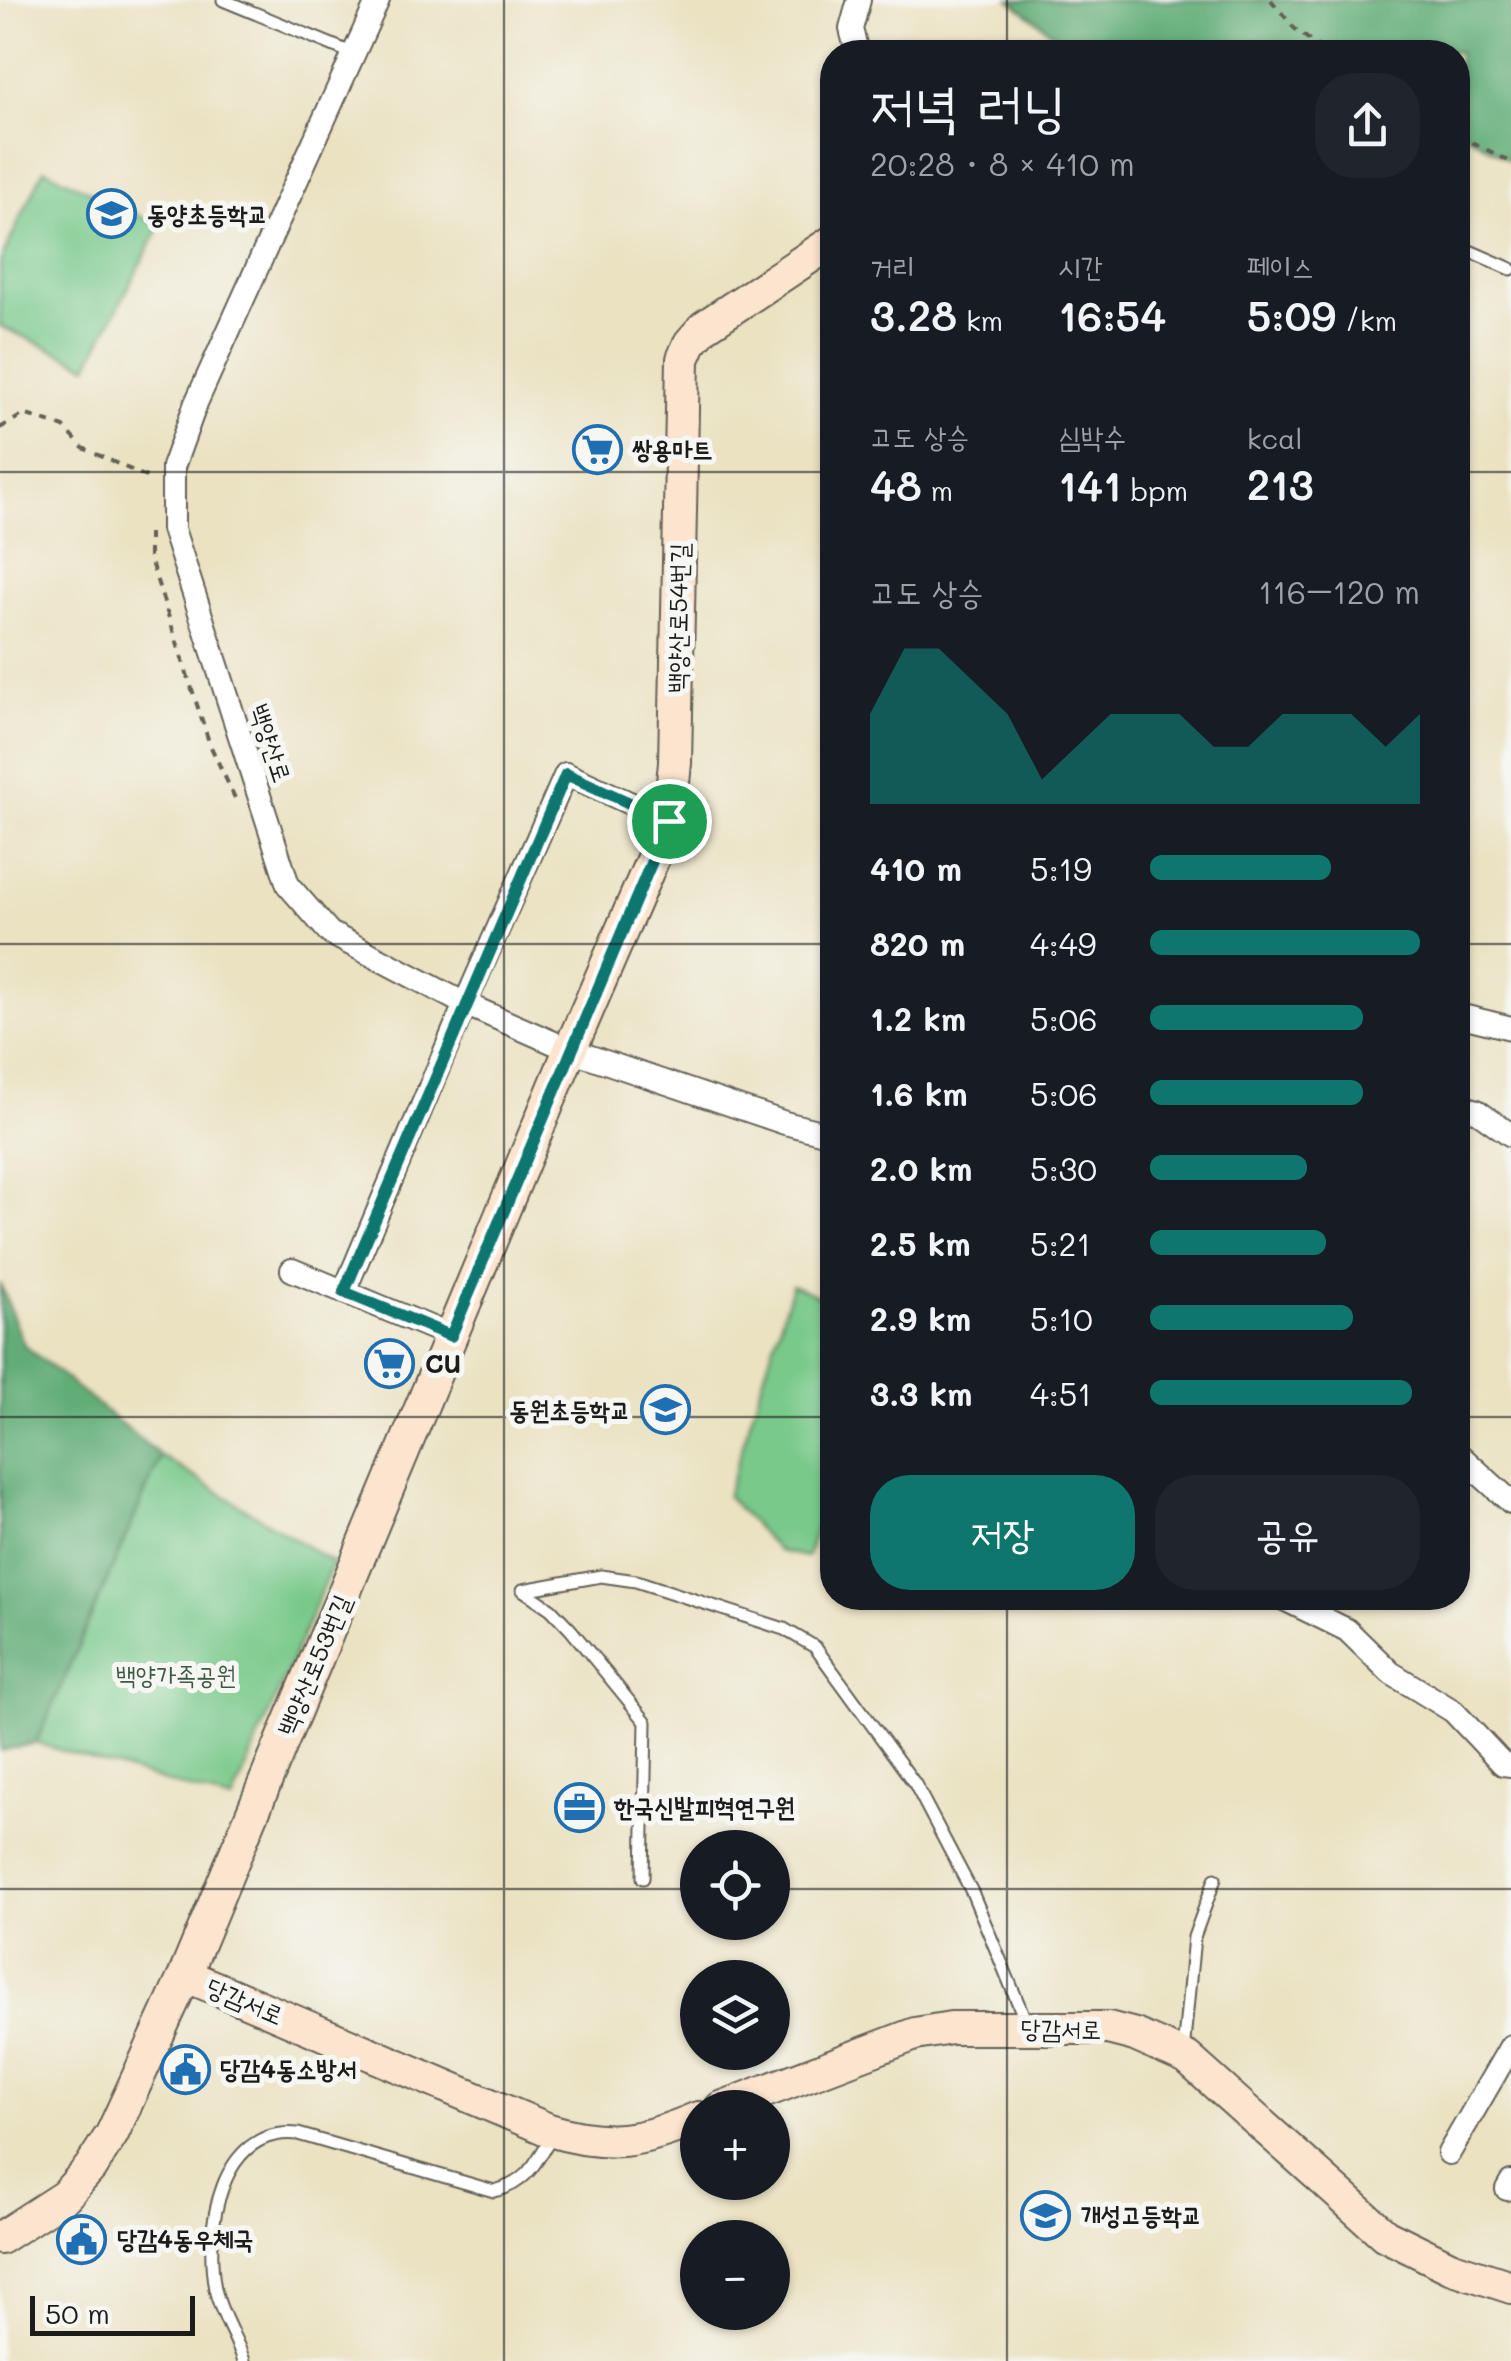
<!DOCTYPE html>
<html lang="ko">
<head>
<meta charset="utf-8">
<style>
	body { margin:0; font-family:Mali,"Poor Story",sans-serif; background:#20242c; color:#f1f3f6; height:100vh; display:flex; flex-direction:column; font-size:38px; white-space:nowrap }
	* { box-sizing:border-box; margin:0 }
	p { font-size:32px; color:#9ea1a6 }
	.icon { flex:none; width:55px; height:55px; fill:none; stroke:currentColor; stroke-width:2; stroke-linecap:round; stroke-linejoin:round }
	.map { position:relative; flex:1; overflow:hidden }
	.details { position:absolute; left:820px; top:40px; width:650px; height:1570px; display:flex; flex-direction:column; background:#171b24; border-radius:40px; box-shadow:0 2px 8px #0004 }
	.details>* { flex:none }
	.controls { position:absolute; left:680px; top:1830px; display:grid; gap:20px }
	.controls a { display:grid; place-items:center; width:110px; height:110px; border-radius:50%; background:#171b24; box-shadow:0 2px 8px #0004; font-size:50px }
	.scale { position:absolute; left:30px; bottom:25px; width:165px; box-sizing:border-box; padding-left:10px; border:5px solid #1c1c1c; border-top:0; font-size:28px; line-height:35px; white-space:nowrap; color:#1c1c1c; -webkit-text-stroke:8px #f6f6f2; paint-order:stroke }
	.pin { position:absolute; display:grid; place-items:center; width:85px; height:85px; color:#fff; margin:-42px; border:5px solid #fff; border-radius:50%; box-shadow:0 2px 10px #0007 }
	.round { display:grid; place-items:center; flex:none; width:105px; height:105px; border-radius:40px; background:#20242c }
	.head { display:flex; align-items:center; justify-content:space-between; height:170px; padding:0 50px }
	h1 { font-size:55px; font-weight:600; line-height:75px }
	.stats { display:grid; grid-template-columns:repeat(3,1fr); gap:15px; height:170px; padding:10px 50px }
	.stats div { display:grid; align-content:center }
	.stats b { font-size:42px; font-weight:600 }
	.stats small { font-size:28px; font-weight:400 }
	.stats p { font-size:28px }
	.chart { height:280px; padding:20px 50px }
	.chart p { display:flex; justify-content:space-between }
	.chart svg { width:100%; height:180px; margin-top:10px; fill:#0f766e; opacity:.7 }
	.primary-button { display:flex; gap:20px; margin-top:auto; padding:20px 50px }
	.primary-button a { flex:1; height:115px; border-radius:40px; background:#0f766e; color:#fff; font-size:40px; font-weight:600; line-height:115px; text-align:center }
	.primary-button a+a { background:#20242c; color:#f1f3f6 }
	ul { padding:0 50px; list-style:none; font-size:32px }
	li { display:grid; grid-template-columns:160px 120px 1fr; align-items:center; height:75px }
	li i { height:25px; border-radius:12px; background:#0f766e }
	.map>svg:first-child { display:block }
	.green { fill:#79c98b; stroke:#4a7254; stroke-width:2.5 }
	.forest { fill:#62ad77; stroke:#3f644a; stroke-width:2.5 }
	.lines { fill:none; stroke-linecap:round; stroke-linejoin:round }
	.lane-casing { stroke:#646156; stroke-width:15 }
	.street-casing { stroke:#646156; stroke-width:26 }
	.secondary-casing { stroke:#646156; stroke-width:36 }
	.path { stroke:#646156; stroke-width:4; stroke-dasharray:8 8; stroke-linecap:butt }
	.lane { stroke:#fff; stroke-width:11 }
	.street { stroke:#fff; stroke-width:22 }
	.secondary { stroke:#fce5cf; stroke-width:32 }
	.route-casing { stroke:#fff; stroke-width:20 }
	.route { stroke:#0f766e; stroke-width:12 }
	.grid { fill:none; stroke:#1c1c1c; stroke-width:2.5; stroke-opacity:0.55 }
	.labels { text-anchor:middle; stroke-width:10; stroke-linejoin:round; paint-order:stroke }
	.poi-label { font-size:25px; font-weight:bold; fill:#1c1c1c; stroke:#f6f6f2; text-anchor:start }
	.street-label { font-size:25px; fill:#1c1c1c; stroke:#f6f6f2 }
	.park-label { font-size:25px; fill:#3d5943; stroke:#f6f6f2 }
</style>
</head>
<body>
<div class="map">
<svg width="1511" height="2361" viewBox="0 0 1511 2361">
	<rect width="100%" height="100%" fill="#f6f6f2"/>
	<filter id="ink" filterUnits="userSpaceOnUse"><feTurbulence type="fractalNoise" baseFrequency=".01" numOctaves="2"/><feDisplacementMap in="SourceGraphic" scale="20" xChannelSelector="R" yChannelSelector="G"/><feConvolveMatrix kernelMatrix="1 2 1 2 8 2 1 2 1" color-interpolation-filters="sRGB"/></filter>
	<filter id="wash" filterUnits="userSpaceOnUse"><feTurbulence type="fractalNoise" baseFrequency=".0048" numOctaves="4" result="noise"/><feDisplacementMap in="SourceGraphic" scale="40" xChannelSelector="R" yChannelSelector="G"/><feGaussianBlur stdDeviation="2.25" result="paint"/><feColorMatrix in="noise" values="0 0 0 0 0 0 0 0 0 0 0 0 0 0 0 0 0 1.4 0 .05"/><feComposite in="paint" operator="in"/></filter>
	<g filter="url(#wash)">
		<rect width="100%" height="100%" fill="#ebe2c2"/>
		<path class="green" d="M 44,169 L 160,226 L 88,366 L 0,326 L 0,262 Z
			M 792,1285 L 832,1302 L 832,1483 L 807,1557 L 778,1551 L 727,1496 Z
			M 161,1456 L 333,1563 L 232,1802 L 36,1743 Z"/>
		<path class="forest" d="M 1010,0 L 1511,0 L 1511,161 L 1458,129 L 1458,52 L 1077,52 Z
			M 0,1283 L 24,1345 L 161,1456 L 36,1743 L 0,1751 Z"/>
	</g>
	<g filter="url(#ink)">
		<g class="lines">
			<defs>
				<path id="lane" d="M 223,0 L 354,54
					M 1458,246 L 1511,269
					M 643,1878 L 646,1722 L 571,1630 L 551,1609 L 523,1590 L 601,1576 L 636,1581 L 784,1629 L 815,1647 L 915,1784 L 972,1892 L 1026,2022
					M 1183,2052 L 1194,1937 L 1215,1879
					M 244,2361 C 236,2336 221,2316 215,2289 C 204,2231 219,2126 298,2134 L 494,2191 C 526,2184 536,2163 552,2136"/>
				<path id="street" d="M 378,0 L 196,403 L 173,467 L 173,529 L 288,885 L 330,933 L 465,1004 L 570,1050 L 785,1123 L 832,1135
					M 857,52 L 851,29 L 859,0
					M 1458,1015 L 1511,1028
					M 1458,1105 L 1477,1111 L 1511,1135
					M 292,1270 L 451,1336
					M 344,1292 L 465,1004 L 566,774 L 669,821
					M 1458,1454 L 1511,1502
					M 1282,1598 L 1347,1630 L 1391,1673 L 1453,1711 L 1503,1764 L 1511,1765
					M 1449,2153 L 1511,2046
					M 1507,2189 L 1511,2182"/>
				<path id="secondary" d="M 185,1975 L 549,2130 C 608,2148 642,2142 698,2118
					M 721,2108 L 915,2034 L 951,2028 L 1108,2028 L 1135,2035 L 1187,2058 L 1385,2235 L 1450,2267 L 1511,2287
					M 0,2238 L 65,2196 L 90,2168 L 112,2134 L 185,1975 L 570,1050 L 669,821 L 675,763 L 683,359 L 690,343 L 704,327 L 832,242"/>
			</defs>
			<use href="#lane" class="lane-casing"/>
			<use href="#street" class="street-casing"/>
			<use href="#secondary" class="secondary-casing"/>
			<path class="path" d="M 1271,0 L 1294,28 L 1325,52
				M 1458,135 L 1511,162
				M 0,428 L 24,414 L 64,427 L 83,448 L 153,480
				M 149,533 L 149,556 L 210,745 L 235,798"/>
			<use href="#lane" class="lane"/>
			<use href="#street" class="street"/>
			<use href="#secondary" class="secondary"/>
		</g>
	</g>
	<g class="lines" filter="url(#ink)">
		<defs>
			<path id="route" d="M 566,774 L 669,821 L 451,1336 L 344,1292 Z"/>
		</defs>
		<use href="#route" class="route-casing"/>
		<use href="#route" class="route"/>
	</g>
	<path class="grid" d="M 504,0 L 504,2361M 1007,0 L 1007,52M 0,472 L 832,472M 1458,472 L 1511,472M 0,944 L 832,944M 1458,944 L 1511,944M 0,1417 L 832,1417M 1458,1417 L 1511,1417M 1007,1598 L 1007,2361M 0,1889 L 698,1889M 772,1889 L 1511,1889"/>
	<defs>
		<symbol id="school-ring" viewBox="-11 -11 22 22"><circle r="9.5" fill="#f6f6f2" stroke="#1f6fb2" stroke-width="1.5"/><path d="M0-5L7-2L0 1L-7-2ZM-4 1L0 2.5L4 1V4Q0 6-4 4Z" fill="#1f6fb2"/></symbol>
		<symbol id="supermarket-ring" viewBox="-11 -11 22 22"><circle r="9.5" fill="#f6f6f2" stroke="#1f6fb2" stroke-width="1.5"/><path d="M-6-5.5h2.5l.6 2H6L4.5 2H-2.5L-4.4-4H-6ZM-1.5 3.2a1.3 1.3 0 1 0 .1 0ZM3 3.2a1.3 1.3 0 1 0 .1 0Z" fill="#1f6fb2"/></symbol>
		<symbol id="office-ring" viewBox="-11 -11 22 22"><circle r="9.5" fill="#f6f6f2" stroke="#1f6fb2" stroke-width="1.5"/><path d="M-6-3h4V-5.5h4V-3h4V5H-6ZM-1-4.5V-3h2v-1.5ZM-6 0V1H6V0Z" fill="#1f6fb2"/></symbol>
		<symbol id="civic-ring" viewBox="-11 -11 22 22"><circle r="9.5" fill="#f6f6f2" stroke="#1f6fb2" stroke-width="1.5"/><path d="M-.6-6.5H3V-4.5H.6V-3L4-1V1h2V6H-6V1h2V-1L-.6-3ZM-1.2 2.5V6h2.4V2.5Z" fill="#1f6fb2"/></symbol>
	</defs>
	<g fill-rule="evenodd">
		<use href="#school-ring" x="84" y="186" width="55" height="55"/>
		<use href="#supermarket-ring" x="570" y="422" width="55" height="55"/>
		<use href="#supermarket-ring" x="362" y="1336" width="55" height="55"/>
		<use href="#school-ring" x="638" y="1382" width="55" height="55"/>
		<use href="#office-ring" x="552" y="1780" width="55" height="55"/>
		<use href="#civic-ring" x="158" y="2042" width="55" height="55"/>
		<use href="#school-ring" x="1018" y="2188" width="55" height="55"/>
		<use href="#civic-ring" x="54" y="2212" width="55" height="55"/>
	</g>
	<g class="labels">
		<g class="poi-label">
			<text x="147" y="223">동양초등학교</text>
			<text x="632" y="458">쌍용마트</text>
			<text x="425" y="1373">CU</text>
			<text x="630" y="1419" text-anchor="end">동원초등학교</text>
			<text x="614" y="1816">한국신발피혁연구원</text>
			<text x="220" y="2078">당감4동소방서</text>
			<text x="1081" y="2224">개성고등학교</text>
			<text x="117" y="2248">당감4동우체국</text>
		</g>
		<g class="street-label">
			<text transform="translate(678 618) rotate(-89)" y="9">백양산로54번길</text>
			<text transform="translate(271 743) rotate(72)" y="9">백양산로</text>
			<text transform="translate(314 1665) rotate(-67)" y="9">백양산로53번길</text>
			<text transform="translate(245 2001) rotate(23)" y="9">당감서로</text>
			<text transform="translate(1061 2029) rotate(1)" y="9">당감서로</text>
		</g>
		<g class="park-label">
			<text x="176" y="1684">백양가족공원</text>
		</g>
	</g>
</svg>
<div class="controls">
<a><svg class="icon" aria-label="locate" viewBox="0 0 24 24"><circle cx="12" cy="12" r="6"/><path d="M12 2v4M12 18v4M2 12h4M18 12h4"/></svg></a>
<a><svg class="icon" aria-label="layers" viewBox="0 0 24 24"><path d="M12 4l9 5-9 5-9-5zM3 14l9 5 9-5"/></svg></a>
<a>+</a>
<a>−</a>
</div>
<div class="scale">50 m</div>
<div class="pin" style="left:669px;top:821px;background:#1e9e55"><svg class="icon" aria-label="arrive" viewBox="0 0 24 24"><path d="M6 21V4h12l-3 4 3 4H6"/></svg></div>
<section class="details">
<div class="head"><div><h1>저녁 러닝</h1><p>20:28 · 8 × 410 m</p></div><a class="round"><svg class="icon" aria-label="share" viewBox="0 0 24 24"><path d="M12 15V3M7 8l5-5 5 5M5 13v7h14v-7"/></svg></a></div>
<div class="stats">
<div><p>거리</p><b>3.28<small> km</small></b></div>
<div><p>시간</p><b>16:54</b></div>
<div><p>페이스</p><b>5:09<small> /km</small></b></div>
</div>
<div class="stats">
<div><p>고도 상승</p><b>48<small> m</small></b></div>
<div><p>심박수</p><b>141<small> bpm</small></b></div>
<div><p>kcal</p><b>213</b></div>
</div>
<div class="chart"><p><span>고도 상승</span>116–120 m</p>
<svg viewBox="0 0 160 44" preserveAspectRatio="none"><path d="M0 44V22L10 6L20 6L30 14L40 22L50 38L60 30L70 22L80 22L90 22L100 30L110 30L120 22L130 22L140 22L150 30L160 22V44z"/></svg>
</div>
<ul>
<li><b>410 m</b>5:19<i style="width:67%"></i></li>
<li><b>820 m</b>4:49<i style="width:100%"></i></li>
<li><b>1.2 km</b>5:06<i style="width:79%"></i></li>
<li><b>1.6 km</b>5:06<i style="width:79%"></i></li>
<li><b>2.0 km</b>5:30<i style="width:58%"></i></li>
<li><b>2.5 km</b>5:21<i style="width:65%"></i></li>
<li><b>2.9 km</b>5:10<i style="width:75%"></i></li>
<li><b>3.3 km</b>4:51<i style="width:97%"></i></li>
</ul>
<div class="primary-button"><a>저장</a><a>공유</a></div>
</section>
</div>
</body>
</html>
